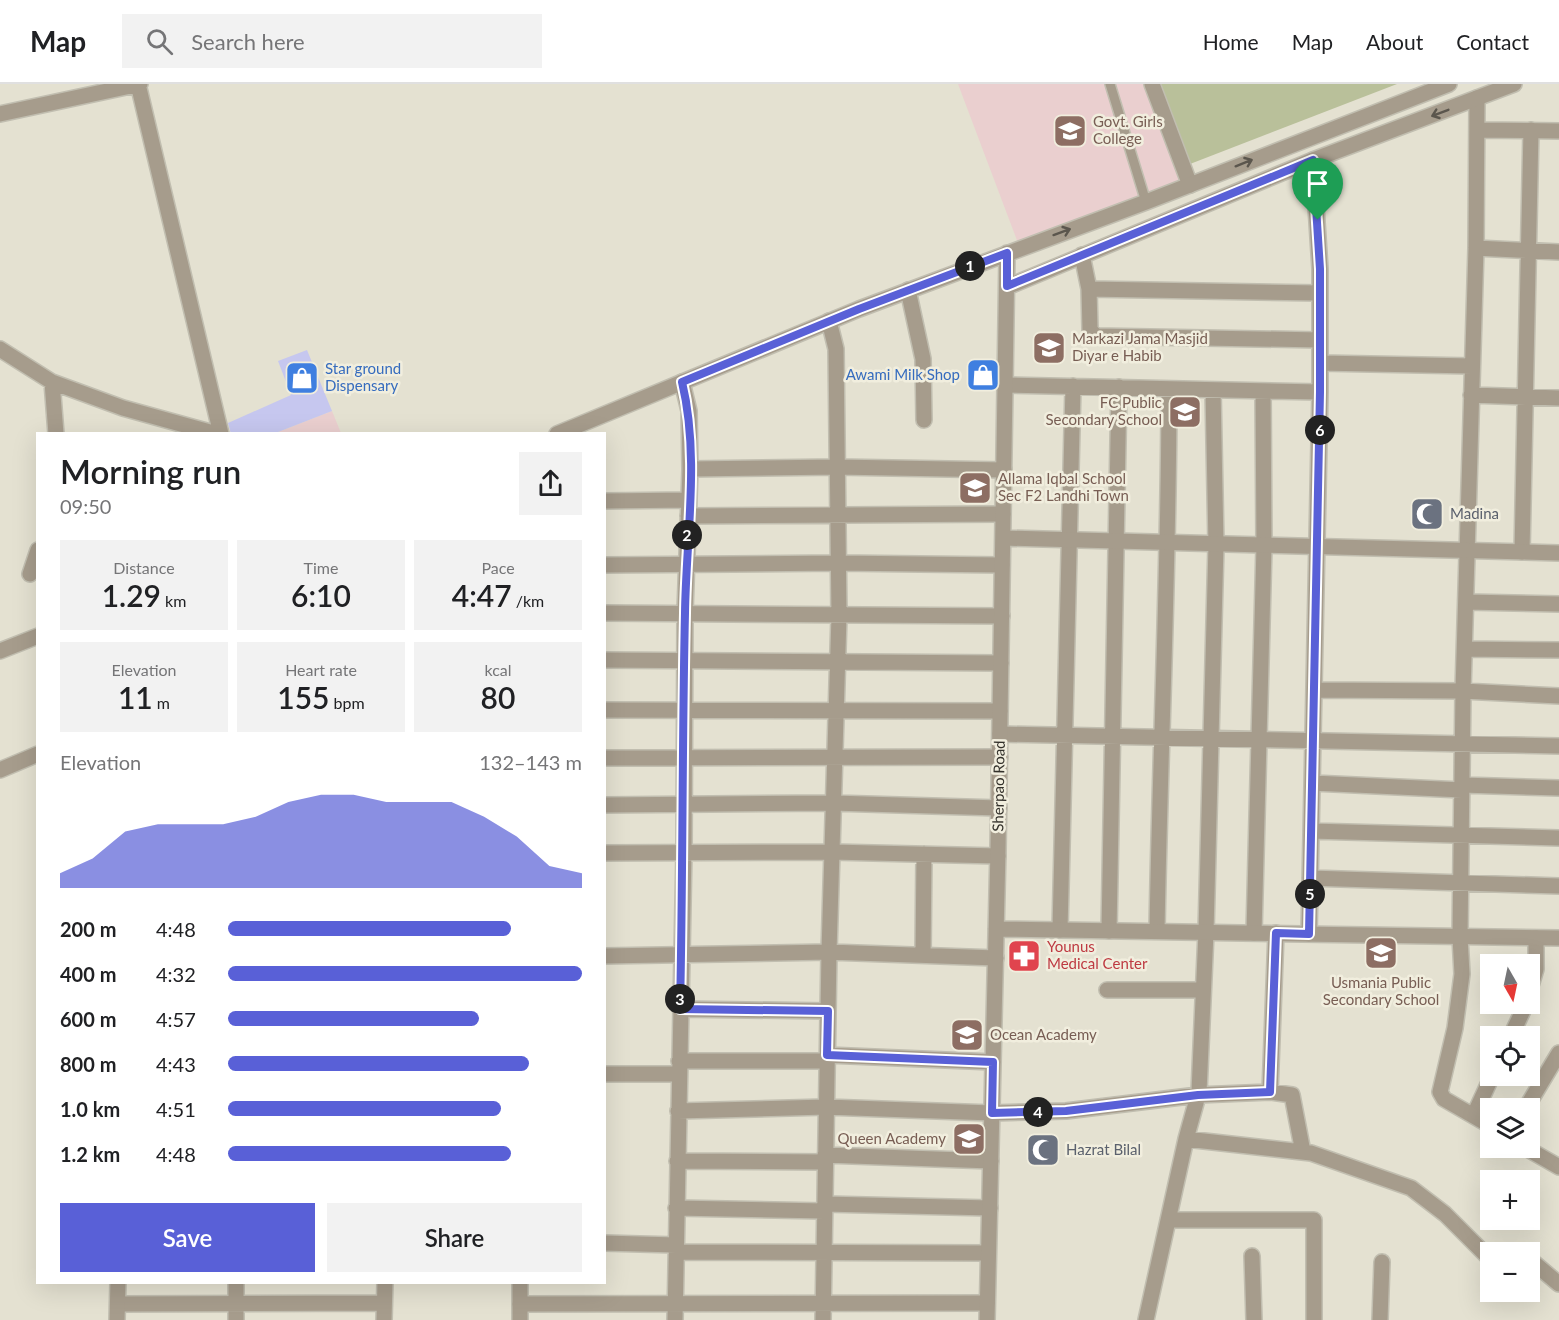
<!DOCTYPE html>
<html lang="en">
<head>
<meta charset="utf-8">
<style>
	body { margin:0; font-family:Lato,sans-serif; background:#f2f2f2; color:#202124; height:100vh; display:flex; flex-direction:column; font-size:22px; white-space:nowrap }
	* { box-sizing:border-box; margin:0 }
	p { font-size:20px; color:#757577 }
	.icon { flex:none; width:33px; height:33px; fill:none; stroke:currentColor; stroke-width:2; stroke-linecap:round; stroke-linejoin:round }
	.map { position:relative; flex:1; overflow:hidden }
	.sheet { position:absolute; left:36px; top:348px; width:570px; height:852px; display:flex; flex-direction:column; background:#fff; border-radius:0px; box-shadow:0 6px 24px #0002 }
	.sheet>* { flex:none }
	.needle { width:39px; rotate:171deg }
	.fabs { position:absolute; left:1480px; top:870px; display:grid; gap:12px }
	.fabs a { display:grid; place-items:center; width:60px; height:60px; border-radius:0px; background:#fff; box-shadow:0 6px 24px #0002; font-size:30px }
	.pin { position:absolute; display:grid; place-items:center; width:51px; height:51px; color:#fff; margin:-62px -26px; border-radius:50% 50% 50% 0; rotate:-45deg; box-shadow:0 0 6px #0007 }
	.pin .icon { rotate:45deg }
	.km { position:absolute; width:30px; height:30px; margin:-15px; border-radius:50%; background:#222; color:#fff; font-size:16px; line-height:30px; text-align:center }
	.round { display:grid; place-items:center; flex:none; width:63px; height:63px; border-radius:0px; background:#f2f2f2 }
	.summary { display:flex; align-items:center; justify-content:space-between; height:102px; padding:0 24px }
	h1 { font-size:33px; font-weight:600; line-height:45px }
	.metrics { display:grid; grid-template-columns:repeat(3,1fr); gap:9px; height:102px; padding:6px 24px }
	.metrics div { display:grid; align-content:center; border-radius:0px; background:#f2f2f2; text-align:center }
	.metrics b { font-size:30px; font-weight:600 }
	.metrics small { font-size:16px; font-weight:400 }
	.metrics p { font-size:16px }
	.chart { height:168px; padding:12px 24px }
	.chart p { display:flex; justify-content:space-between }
	.chart svg { width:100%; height:108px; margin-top:6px; fill:#5960d7; opacity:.7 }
	.primary-button { display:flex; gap:12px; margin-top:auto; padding:12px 24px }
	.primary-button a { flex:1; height:69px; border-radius:0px; background:#5960d7; color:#fff; font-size:24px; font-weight:600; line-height:69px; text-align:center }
	.primary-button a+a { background:#f2f2f2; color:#202124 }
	ul { padding:0 24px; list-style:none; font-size:20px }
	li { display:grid; grid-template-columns:96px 72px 1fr; align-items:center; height:45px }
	li i { height:15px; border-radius:8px; background:#5960d7 }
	header { display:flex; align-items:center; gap:36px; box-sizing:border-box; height:84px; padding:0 30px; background:#fff; border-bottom:2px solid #e0e0e0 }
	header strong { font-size:28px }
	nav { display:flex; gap:33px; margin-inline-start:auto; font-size:21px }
	.search { width:420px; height:54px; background:#f2f2f2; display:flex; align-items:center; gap:15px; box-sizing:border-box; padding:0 21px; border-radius:0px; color:#757577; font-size:22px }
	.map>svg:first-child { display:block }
	.education { fill:#eacfcf }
	.green { fill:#b9c09a }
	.building { fill:#c6c7ef }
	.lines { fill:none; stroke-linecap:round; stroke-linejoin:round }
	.service-casing { stroke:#c1beb0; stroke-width:12 }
	.minor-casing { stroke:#c1beb0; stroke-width:18 }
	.tertiary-casing { stroke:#c1beb0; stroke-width:18 }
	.service { stroke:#a69c8c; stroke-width:9 }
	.minor { stroke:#a69c8c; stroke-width:15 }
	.tertiary { stroke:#a69c8c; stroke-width:15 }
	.oneway { stroke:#5b564d }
	.route-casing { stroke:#fff; stroke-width:12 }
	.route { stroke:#5960d7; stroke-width:8 }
	.labels { text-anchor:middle; stroke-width:5; stroke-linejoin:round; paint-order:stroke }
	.education-label { font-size:15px; fill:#785e54; stroke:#f1eede; text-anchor:start }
	.shop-label { font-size:15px; fill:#366cbe; stroke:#f1eede; text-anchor:start }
	.worship-label { font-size:15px; fill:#5b616d; stroke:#f1eede; text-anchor:start }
	.street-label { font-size:15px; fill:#33312b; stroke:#f1eede }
	.health-label { font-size:15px; fill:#be3a42; stroke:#f1eede; text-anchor:start }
</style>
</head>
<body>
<header>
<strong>Map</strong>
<div class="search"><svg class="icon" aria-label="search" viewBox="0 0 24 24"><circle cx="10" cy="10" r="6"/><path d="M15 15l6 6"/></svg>Search here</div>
<nav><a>Home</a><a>Map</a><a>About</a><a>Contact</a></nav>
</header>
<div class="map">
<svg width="1559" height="1236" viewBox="0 0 1559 1236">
	<rect width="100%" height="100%" fill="#e4e1d1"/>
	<path class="education" d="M 958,0 L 1147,0 L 1183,95 L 1018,159 Z
		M 332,327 L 341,349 L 273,350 Z"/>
	<path class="green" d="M 1161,0 L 1397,0 L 1190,80 Z"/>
	<path class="building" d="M 307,266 L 332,327 L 273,350 L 231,350 L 228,339 L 291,311 L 278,277 Z"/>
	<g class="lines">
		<defs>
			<path id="service" d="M 1110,0 L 1146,118"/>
			<path id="minor" d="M 138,0 L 221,350
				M 1152,0 L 1190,101
				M 0,30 L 140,0
				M 1477,46 L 1559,47
				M 1476,164 L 1559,168
				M 1082,171 L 1089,205 L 1090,246 L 1096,252 L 1320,256
				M 1089,205 L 1320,209
				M 908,206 L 923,275 L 924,336
				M 0,265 L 52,298 L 123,324 L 217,350
				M 1320,279 L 1472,282
				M 52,298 L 56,350
				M 1005,301 L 1320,308
				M 1471,311 L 1559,314
				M 690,385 L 837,383 L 1004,386
				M 604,417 L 689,416
				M 688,432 L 1003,430
				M 1522,468 L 1531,46
				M 604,481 L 838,479 L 1002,481
				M 30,490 L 38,466
				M 1466,518 L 1559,520
				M 604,529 L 1002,532
				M 1465,565 L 1559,566
				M 0,567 L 38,552
				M 604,576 L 1001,579
				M 1315,606 L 1463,607 L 1476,164 L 1477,14
				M 604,626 L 1000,627
				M 1000,650 L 1559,662
				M 604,674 L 1000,673
				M 0,686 L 38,670
				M 1313,699 L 1462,706
				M 1462,701 L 1559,704
				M 604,721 L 833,719 L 999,724
				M 1311,747 L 1559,754
				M 604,769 L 832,768 L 998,772
				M 1310,794 L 1559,802
				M 1060,846 L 1073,302
				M 1109,847 L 1119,303
				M 1157,847 C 1160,666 1169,486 1169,305
				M 1254,849 L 1264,462 L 1263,307
				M 1309,850 L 1320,308 L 1320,185 L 1313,76
				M 923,871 L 924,770
				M 604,872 L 829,868 L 996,874
				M 1530,905 L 1536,885 L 1536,854
				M 1107,906 L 1203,906
				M 680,925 L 828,927
				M 1511,952 L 1526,920
				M 827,971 L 993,978
				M 679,977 L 827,977
				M 604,990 L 679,990
				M 1270,1008 L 1292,1011 L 1303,1068
				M 1526,1024 L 1559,969
				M 678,1027 L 826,1023 L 992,1029 L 1066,1027 L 1198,1011 L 1270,1008 L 1276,849
				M 1474,1031 L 1492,992
				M 1491,1042 L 1444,1015 L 1440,1008 L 1455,944 L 1462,890 L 1460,853 L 1463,607 L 1559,612
				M 1186,1055 L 1311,1069 L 1411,1104 L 1445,1130 L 1491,1176
				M 1526,1064 L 1559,1083
				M 825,1071 L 991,1077
				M 677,1077 L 825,1078
				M 825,1120 L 990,1124
				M 676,1124 L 824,1127
				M 1168,1136 L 1314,1136 L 1314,1236
				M 604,1159 L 676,1161
				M 676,1168 L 988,1169
				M 1252,1172 L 1254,1236
				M 1530,1182 L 1534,1179 L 1559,1200
				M 118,1220 L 384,1219
				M 520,1220 L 987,1219
				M 236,1236 L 236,1198
				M 384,1236 L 385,1198
				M 675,1236 L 684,767 L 685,528 L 690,385 L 689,327 L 682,298
				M 823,1236 L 829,868 L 839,532 L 836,265 L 829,237
				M 1146,1236 L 1186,1055 L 1199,1008 L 1206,848 L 1216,461 L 1213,306
				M 1380,1236 L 1382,1178"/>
			<path id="tertiary" d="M 1007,203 L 1313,76 L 1514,0
				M 557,350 L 859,225 L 1146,118 L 1449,0
				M 1003,454 L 1559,469
				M 996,845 L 1559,854
				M 117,1236 L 118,1198
				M 520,1236 L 520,1198
				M 987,1236 L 998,766 L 1007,169"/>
		</defs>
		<use href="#service" class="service-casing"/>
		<use href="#minor" class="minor-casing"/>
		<use href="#tertiary" class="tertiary-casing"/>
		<use href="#service" class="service"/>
		<use href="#minor" class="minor"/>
		<use href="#tertiary" class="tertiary"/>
	</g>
	<defs><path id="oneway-shaft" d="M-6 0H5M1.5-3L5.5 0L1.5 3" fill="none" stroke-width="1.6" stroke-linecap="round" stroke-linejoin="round" transform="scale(1.5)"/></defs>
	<g class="oneway">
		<use href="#oneway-shaft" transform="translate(1440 29) rotate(159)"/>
		<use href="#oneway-shaft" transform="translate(1244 79) rotate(-22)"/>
		<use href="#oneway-shaft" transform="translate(1062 148) rotate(-20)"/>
	</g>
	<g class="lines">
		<defs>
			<path id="route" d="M 1313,76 L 1320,185 L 1320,308 L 1309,850 L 1276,849 L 1270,1008 L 1198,1011 L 1066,1027 L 992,1029 L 993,978 L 827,971 L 828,927 L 680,925 C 683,793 682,661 685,529 C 686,454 700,372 682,298 L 859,225 L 1007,169 L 1007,202 Z"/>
		</defs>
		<use href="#route" class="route-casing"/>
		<use href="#route" class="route"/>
	</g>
	<defs>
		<symbol id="school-square" viewBox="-11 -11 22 22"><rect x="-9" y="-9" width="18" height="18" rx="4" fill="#8d6e63" stroke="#f1eede"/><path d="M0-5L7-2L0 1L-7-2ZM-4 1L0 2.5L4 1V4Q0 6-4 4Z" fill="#fff"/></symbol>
		<symbol id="shop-square" viewBox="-11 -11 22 22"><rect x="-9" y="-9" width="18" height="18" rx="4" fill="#3f7fe0" stroke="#f1eede"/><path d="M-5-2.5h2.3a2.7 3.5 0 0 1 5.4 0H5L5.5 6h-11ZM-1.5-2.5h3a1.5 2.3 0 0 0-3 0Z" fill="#fff"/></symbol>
		<symbol id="mosque-square" viewBox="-11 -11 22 22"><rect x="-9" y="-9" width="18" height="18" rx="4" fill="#6b7280" stroke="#f1eede"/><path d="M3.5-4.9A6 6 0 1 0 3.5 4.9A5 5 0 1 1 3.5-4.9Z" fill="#fff"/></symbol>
		<symbol id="pharmacy-square" viewBox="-11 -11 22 22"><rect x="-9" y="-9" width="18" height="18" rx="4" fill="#e0444e" stroke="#f1eede"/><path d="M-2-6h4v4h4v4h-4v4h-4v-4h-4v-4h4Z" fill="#fff"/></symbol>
	</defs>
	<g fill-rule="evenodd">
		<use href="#school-square" x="1051" y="28" width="38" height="38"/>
		<use href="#school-square" x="1030" y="245" width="38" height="38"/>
		<use href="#shop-square" x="964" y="272" width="38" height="38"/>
		<use href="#shop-square" x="283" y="275" width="38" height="38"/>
		<use href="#school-square" x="1166" y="309" width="38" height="38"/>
		<use href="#school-square" x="956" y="385" width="38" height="38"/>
		<use href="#mosque-square" x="1408" y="411" width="38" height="38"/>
		<use href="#school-square" x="1362" y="850" width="38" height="38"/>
		<use href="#pharmacy-square" x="1005" y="853" width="38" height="38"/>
		<use href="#school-square" x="948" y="932" width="38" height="38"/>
		<use href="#school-square" x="950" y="1036" width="38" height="38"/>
		<use href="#mosque-square" x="1024" y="1047" width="38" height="38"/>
	</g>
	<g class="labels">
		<g class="education-label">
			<text x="1093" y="43">Govt. Girls<tspan x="1093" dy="17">College</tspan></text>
			<text x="1072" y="260">Markazi Jama Masjid<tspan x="1072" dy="17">Diyar e Habib</tspan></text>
			<text x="1162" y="324" text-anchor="end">FC Public<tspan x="1162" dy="17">Secondary School</tspan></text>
			<text x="998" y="400">Allama Iqbal School<tspan x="998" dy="17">Sec F2 Landhi Town</tspan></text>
			<text x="1381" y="904" text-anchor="middle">Usmania Public<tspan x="1381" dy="17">Secondary School</tspan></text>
			<text x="990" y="956">Ocean Academy</text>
			<text x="946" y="1060" text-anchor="end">Queen Academy</text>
		</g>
		<g class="shop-label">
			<text x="325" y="290">Star ground<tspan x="325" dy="17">Dispensary</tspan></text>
			<text x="960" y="296" text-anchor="end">Awami Milk Shop</text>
		</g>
		<g class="worship-label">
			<text x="1450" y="435">Madina</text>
			<text x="1066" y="1071">Hazrat Bilal</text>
		</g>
		<g class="street-label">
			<text transform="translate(999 702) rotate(-89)" y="5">Sherpao Road</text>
		</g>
		<g class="health-label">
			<text x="1047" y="868">Younus<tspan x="1047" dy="17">Medical Center</tspan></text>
		</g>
	</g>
</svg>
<div class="fabs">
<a><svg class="needle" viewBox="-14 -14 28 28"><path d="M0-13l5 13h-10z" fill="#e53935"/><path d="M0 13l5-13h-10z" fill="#757577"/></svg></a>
<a><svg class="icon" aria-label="locate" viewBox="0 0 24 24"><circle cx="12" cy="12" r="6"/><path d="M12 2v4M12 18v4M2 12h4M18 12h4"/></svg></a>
<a><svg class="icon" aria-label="layers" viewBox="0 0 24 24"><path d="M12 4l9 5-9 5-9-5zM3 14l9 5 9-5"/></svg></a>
<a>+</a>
<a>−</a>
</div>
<div class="pin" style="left:1318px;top:136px;background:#1e9e55"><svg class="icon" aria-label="arrive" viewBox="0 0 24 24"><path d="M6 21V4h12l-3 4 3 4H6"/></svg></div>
<b class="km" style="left:970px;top:182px">1</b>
<b class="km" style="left:687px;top:451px">2</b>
<b class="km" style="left:680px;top:915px">3</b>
<b class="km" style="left:1038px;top:1028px">4</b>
<b class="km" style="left:1310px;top:810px">5</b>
<b class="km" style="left:1320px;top:346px">6</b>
<section class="sheet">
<div class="summary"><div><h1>Morning run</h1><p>09:50</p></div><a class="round"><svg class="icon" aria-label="share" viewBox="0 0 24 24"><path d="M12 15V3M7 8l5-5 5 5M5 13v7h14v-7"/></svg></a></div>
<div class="metrics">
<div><p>Distance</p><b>1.29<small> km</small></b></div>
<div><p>Time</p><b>6:10</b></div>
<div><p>Pace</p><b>4:47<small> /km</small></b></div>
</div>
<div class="metrics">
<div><p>Elevation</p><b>11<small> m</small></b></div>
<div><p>Heart rate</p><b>155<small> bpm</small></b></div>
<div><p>kcal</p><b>80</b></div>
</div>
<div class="chart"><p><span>Elevation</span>132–143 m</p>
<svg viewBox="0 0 160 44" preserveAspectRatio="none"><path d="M0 44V38L10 32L20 21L30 18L40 18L50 18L60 15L70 9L80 6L90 6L100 9L110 9L120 9L130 15L140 23L150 35L160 38V44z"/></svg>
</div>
<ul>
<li><b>200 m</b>4:48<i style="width:80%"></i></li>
<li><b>400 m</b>4:32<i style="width:100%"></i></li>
<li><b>600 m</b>4:57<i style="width:71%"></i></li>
<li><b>800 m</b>4:43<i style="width:85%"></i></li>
<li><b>1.0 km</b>4:51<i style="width:77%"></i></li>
<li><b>1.2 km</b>4:48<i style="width:80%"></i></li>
</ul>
<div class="primary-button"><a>Save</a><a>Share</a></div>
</section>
</div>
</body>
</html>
